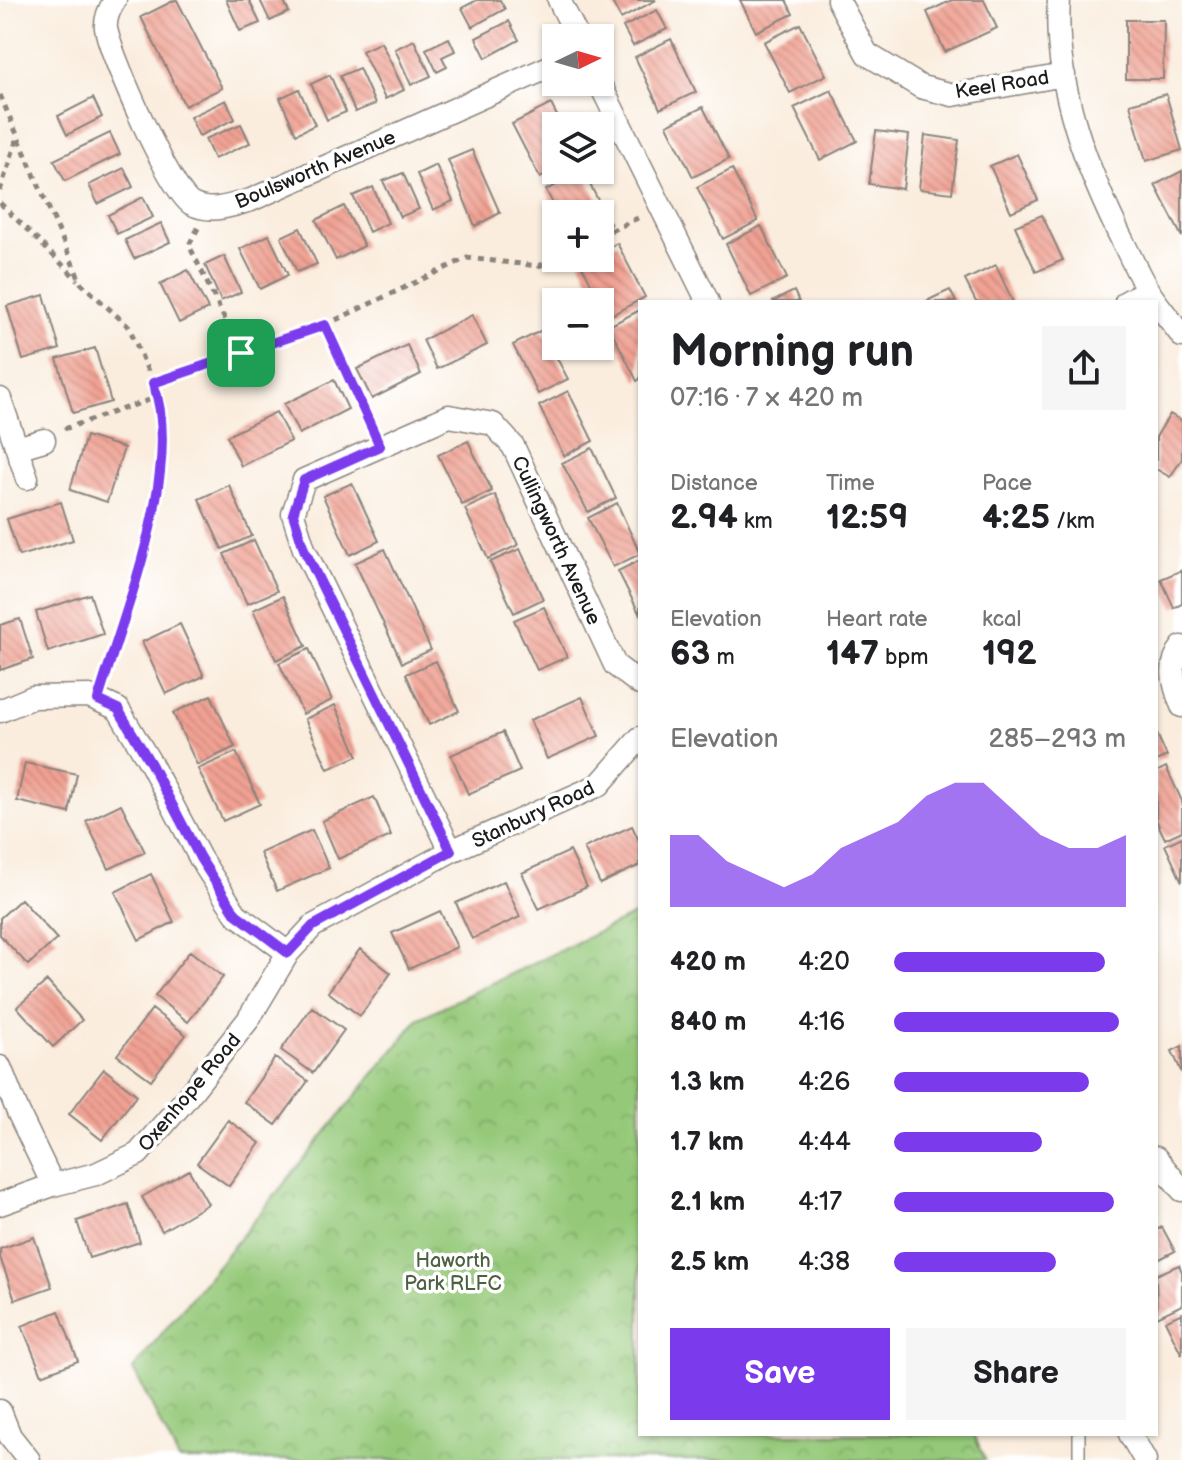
<!DOCTYPE html>
<html lang="en">
<head>
<meta charset="utf-8">
<style>
	body { margin:0; font-family:"Balsamiq Sans",sans-serif; background:#f6f6f6; color:#202124; height:100vh; display:flex; flex-direction:column; font-size:30px; white-space:nowrap }
	* { box-sizing:border-box; margin:0 }
	p { font-size:26px; color:#757577 }
	.icon { flex:none; width:44px; height:44px; fill:none; stroke:currentColor; stroke-width:2; stroke-linecap:round; stroke-linejoin:round }
	.map { position:relative; flex:1; overflow:hidden }
	.side { position:absolute; left:638px; top:300px; width:520px; height:1136px; display:flex; flex-direction:column; background:#fff; border-radius:0px; box-shadow:0 2px 6px #0004 }
	.side>* { flex:none }
	.needle { width:52px; rotate:85deg }
	.tools { position:absolute; left:542px; top:24px; display:grid; gap:16px }
	.tools a { display:grid; place-items:center; width:72px; height:72px; border-radius:0px; background:#fff; box-shadow:0 2px 6px #0004; font-size:40px }
	.pin { position:absolute; display:grid; place-items:center; width:68px; height:68px; color:#fff; margin:-34px; border-radius:16px; box-shadow:0 4px 12px #0006 }
	.round { display:grid; place-items:center; flex:none; width:84px; height:84px; border-radius:0px; background:#f6f6f6 }
	.headline { display:flex; align-items:center; justify-content:space-between; height:136px; padding:0 32px }
	h1 { font-size:44px; font-weight:600; line-height:60px }
	.stats { display:grid; grid-template-columns:repeat(3,1fr); gap:12px; height:136px; padding:8px 32px }
	.stats div { display:grid; align-content:center }
	.stats b { font-size:34px; font-weight:600 }
	.stats small { font-size:22px; font-weight:400 }
	.stats p { font-size:22px }
	.chart { height:224px; padding:16px 32px }
	.chart p { display:flex; justify-content:space-between }
	.chart svg { width:100%; height:144px; margin-top:8px; fill:#7c3aed; opacity:.7 }
	.action { display:flex; gap:16px; margin-top:auto; padding:16px 32px }
	.action a { flex:1; height:92px; border-radius:0px; background:#7c3aed; color:#fff; font-size:32px; font-weight:600; line-height:92px; text-align:center }
	.action a+a { background:#f6f6f6; color:#202124 }
	ul { padding:0 32px; list-style:none; font-size:26px }
	li { display:grid; grid-template-columns:128px 96px 1fr; align-items:center; height:60px }
	li i { height:20px; border-radius:10px; background:#7c3aed }
	.map>svg:first-child { display:block }
	.park { fill:url(#park-crowns); stroke:#58724a; stroke-width:2 }
	.building { fill:url(#building-back-hatch) }
	.lines { fill:none; stroke-linecap:round; stroke-linejoin:round }
	.lane-casing { stroke:#8b847d; stroke-width:14 }
	.street-casing { stroke:#8b847d; stroke-width:25 }
	.path { stroke:#8b847d; stroke-width:5; stroke-dasharray:6 6; stroke-linecap:butt }
	.lane { stroke:#fff; stroke-width:11 }
	.street { stroke:#fff; stroke-width:22 }
	.route-casing { stroke:#fff; stroke-width:16 }
	.route { stroke:#7c3aed; stroke-width:10 }
	.labels { text-anchor:middle; stroke-width:7; stroke-linejoin:round; paint-order:stroke }
	.street-label { font-size:20px; fill:#1c1c1c; stroke:#fff }
	.park-label { font-size:20px; fill:#4c6141; stroke:#fff }
</style>
</head>
<body>
<div class="map">
<svg width="1182" height="1460" viewBox="0 0 1182 1460">
	<defs>
		<pattern id="park-crowns" width="20" height="18" patternUnits="userSpaceOnUse" patternTransform="scale(2)"><rect width="20" height="18" fill="#95c979"/><path d="M2 6a3 3 0 1 1 6 0M12 15a3 3 0 1 1 6 0" fill="none" stroke="#80ac68"/></pattern>
		<pattern id="building-back-hatch" width="6" height="6" patternUnits="userSpaceOnUse" patternTransform="scale(2)"><rect width="6" height="6" fill="#f0a193"/><path d="M-1 5l2 2M0 0l6 6M5-1l2 2" fill="none" stroke="#cd8a7e"/></pattern>
	</defs>
	<rect width="100%" height="100%" fill="#fff"/>
	<filter id="ink" filterUnits="userSpaceOnUse"><feTurbulence type="fractalNoise" baseFrequency=".0125" numOctaves="2"/><feDisplacementMap in="SourceGraphic" scale="16" xChannelSelector="R" yChannelSelector="G"/><feConvolveMatrix kernelMatrix="1 2 1 2 8 2 1 2 1" color-interpolation-filters="sRGB"/></filter>
	<filter id="wash" filterUnits="userSpaceOnUse"><feTurbulence type="fractalNoise" baseFrequency=".006" numOctaves="4" result="noise"/><feDisplacementMap in="SourceGraphic" scale="32" xChannelSelector="R" yChannelSelector="G"/><feGaussianBlur stdDeviation="1.8" result="paint"/><feColorMatrix in="noise" values="0 0 0 0 0 0 0 0 0 0 0 0 0 0 0 0 0 1.4 0 .05"/><feComposite in="paint" operator="in"/></filter>
	<g filter="url(#wash)">
		<rect width="100%" height="100%" fill="#faedde"/>
		<path class="park" d="M 640,912 L 640,1434 L 974,1434 L 985,1460 L 179,1460 L 133,1369 L 419,1018 Z"/>
		<g id="blocks">
			<path class="building" d="M 175,0 L 177,0 L 222,88 L 185,106 L 141,17 Z
				M 226,0 L 249,0 L 260,23 L 240,31 Z
				M 260,0 L 283,0 L 289,12 L 270,21 Z
				M 477,0 L 500,0 L 505,9 L 472,27 L 462,8 Z
				M 611,0 L 656,0 L 621,19 Z
				M 740,0 L 786,0 L 793,14 L 756,32 Z
				M 952,0 L 984,0 L 997,28 L 945,52 L 927,12 Z
				M 657,10 L 667,29 L 633,46 L 623,27 Z
				M 1126,20 L 1164,20 L 1163,79 L 1126,79 Z
				M 509,21 L 519,40 L 486,58 L 476,38 Z
				M 800,24 L 826,75 L 790,93 L 764,42 Z
				M 449,38 L 455,51 L 442,57 L 447,67 L 437,72 L 426,49 Z
				M 671,39 L 696,92 L 660,109 L 635,57 Z
				M 414,40 L 431,76 L 411,85 L 395,49 Z
				M 381,42 L 404,90 L 385,99 L 362,51 Z
				M 359,68 L 375,104 L 355,112 L 340,76 Z
				M 330,75 L 346,112 L 327,120 L 311,84 Z
				M 299,89 L 315,125 L 296,134 L 280,98 Z
				M 831,90 L 857,141 L 820,160 L 794,108 Z
				M 1166,94 L 1182,150 L 1146,161 L 1130,104 Z
				M 93,98 L 102,117 L 67,135 L 58,116 Z
				M 226,100 L 235,119 L 199,136 L 190,117 Z
				M 551,104 L 562,126 L 556,126 L 556,170 L 540,178 L 512,124 Z
				M 703,107 L 729,159 L 693,177 L 667,125 Z
				M 241,124 L 250,143 L 214,159 L 205,139 Z
				M 876,131 L 909,135 L 903,189 L 869,184 Z
				M 110,133 L 120,154 L 65,181 L 54,160 Z
				M 925,135 L 959,140 L 952,193 L 919,189 Z
				M 472,150 L 500,213 L 475,226 L 448,160 Z
				M 1017,154 L 1038,200 L 1011,212 L 990,166 Z
				M 436,165 L 453,201 L 433,210 L 417,174 Z
				M 124,168 L 133,187 L 98,204 L 89,185 Z
				M 732,169 L 758,221 L 723,239 L 697,187 Z
				M 583,171 L 611,225 L 600,231 L 600,214 L 558,214 L 546,190 Z
				M 1182,171 L 1182,237 L 1155,185 Z
				M 403,173 L 419,209 L 400,217 L 383,181 Z
				M 373,187 L 388,223 L 369,232 L 353,196 Z
				M 143,197 L 153,217 L 117,234 L 108,215 Z
				M 344,206 L 364,246 L 336,260 L 316,220 Z
				M 1042,215 L 1063,260 L 1036,272 L 1015,226 Z
				M 161,223 L 170,242 L 134,259 L 125,240 Z
				M 761,226 L 787,278 L 751,296 L 726,244 Z
				M 300,228 L 317,264 L 297,272 L 281,237 Z
				M 269,235 L 288,275 L 260,289 L 240,249 Z
				M 617,243 L 645,297 L 608,317 L 580,262 L 588,258 L 600,258 L 600,252 Z
				M 224,256 L 241,292 L 221,301 L 205,265 Z
				M 996,265 L 1013,302 L 976,302 L 965,280 Z
				M 188,270 L 208,309 L 179,323 L 160,284 Z
				M 950,290 L 956,302 L 925,302 L 935,297 Z
				M 794,291 L 799,302 L 772,302 Z
				M 44,295 L 60,349 L 23,360 L 7,306 Z
				M 640,310 L 640,379 L 637,381 L 609,326 Z
				M 472,315 L 487,345 L 437,369 L 423,340 Z
				M 542,330 L 568,379 L 538,394 L 513,345 Z
				M 407,345 L 421,374 L 372,399 L 357,369 Z
				M 95,348 L 111,402 L 73,413 L 57,359 Z
				M 334,380 L 348,409 L 299,434 L 284,404 Z
				M 568,391 L 593,441 L 564,456 L 539,406 Z
				M 276,412 L 291,441 L 241,466 L 227,436 Z
				M 1170,414 L 1182,421 L 1182,459 L 1170,477 L 1156,469 L 1156,437 Z
				M 86,436 L 124,448 L 107,502 L 70,490 Z
				M 468,441 L 492,491 L 462,505 L 438,455 Z
				M 592,448 L 616,498 L 588,512 L 562,463 Z
				M 352,483 L 379,541 L 350,555 L 323,496 Z
				M 229,485 L 252,536 L 222,549 L 199,499 Z
				M 495,495 L 518,545 L 488,559 L 465,509 Z
				M 61,502 L 73,540 L 19,556 L 7,519 Z
				M 617,503 L 640,554 L 613,567 L 588,518 Z
				M 254,540 L 277,591 L 247,604 L 224,554 Z
				M 385,549 L 431,650 L 402,663 L 355,563 Z
				M 520,549 L 543,599 L 514,613 L 490,562 Z
				M 640,560 L 640,615 L 618,571 Z
				M 1182,570 L 1182,604 L 1174,608 L 1161,579 Z
				M 90,594 L 103,634 L 48,652 L 36,612 Z
				M 283,596 L 306,646 L 276,660 L 253,610 Z
				M 544,607 L 567,657 L 537,670 L 514,620 Z
				M 20,619 L 33,659 L 0,670 L 0,625 Z
				M 180,624 L 204,676 L 166,694 L 142,642 Z
				M 309,649 L 332,700 L 303,714 L 279,663 Z
				M 436,661 L 459,711 L 429,725 L 406,674 Z
				M 211,695 L 235,747 L 197,765 L 173,713 Z
				M 582,697 L 599,736 L 547,759 L 530,720 Z
				M 335,705 L 358,756 L 328,769 L 305,719 Z
				M 503,732 L 520,771 L 468,794 L 451,755 Z
				M 1156,732 L 1167,756 L 1156,761 Z
				M 236,752 L 260,804 L 223,821 L 198,769 Z
				M 25,763 L 77,774 L 69,813 L 17,801 Z
				M 1166,767 L 1182,801 L 1182,831 L 1165,839 L 1156,820 L 1156,772 Z
				M 374,797 L 391,836 L 338,859 L 322,821 Z
				M 121,804 L 145,852 L 109,869 L 86,821 Z
				M 632,826 L 640,843 L 640,865 L 600,884 L 584,848 Z
				M 312,830 L 329,868 L 277,891 L 260,853 Z
				M 1182,837 L 1182,882 L 1165,845 Z
				M 570,851 L 587,887 L 539,909 L 522,873 Z
				M 151,874 L 174,922 L 139,940 L 115,892 Z
				M 504,881 L 520,917 L 472,939 L 456,903 Z
				M 21,899 L 57,939 L 28,965 L 0,935 L 0,918 Z
				M 440,911 L 457,947 L 409,969 L 392,933 Z
				M 360,949 L 391,973 L 360,1016 L 328,992 Z
				M 190,951 L 223,977 L 188,1022 L 155,996 Z
				M 47,981 L 82,1020 L 53,1047 L 17,1007 Z
				M 312,1007 L 344,1030 L 313,1073 L 281,1050 Z
				M 152,1009 L 186,1035 L 151,1080 L 117,1055 Z
				M 1182,1046 L 1182,1073 L 1172,1051 Z
				M 275,1058 L 308,1081 L 276,1125 L 244,1102 Z
				M 104,1069 L 137,1095 L 102,1140 L 69,1114 Z
				M 228,1120 L 260,1143 L 229,1186 L 197,1163 Z
				M 189,1170 L 208,1204 L 162,1231 L 142,1197 Z
				M 128,1204 L 140,1242 L 89,1258 L 77,1221 Z
				M 1162,1227 L 1175,1251 L 1156,1261 L 1156,1230 Z
				M 34,1237 L 52,1287 L 15,1300 L 0,1257 L 0,1249 Z
				M 1179,1265 L 1182,1272 L 1182,1305 L 1157,1317 L 1156,1275 Z
				M 59,1311 L 78,1361 L 42,1375 L 22,1326 Z
				M 1182,1313 L 1182,1355 L 1165,1321 Z"/>
		</g>
	</g>
	<g filter="url(#ink)">
		<use href="#blocks" fill-opacity="0" stroke="#8b847d" stroke-width="2"/>
		<g class="lines">
			<defs>
				<path id="lane" d="M 1079,1434 L 1079,1460"/>
				<path id="street" d="M 115,0 C 110,8 105,19 106,28 C 110,55 171,193 192,204 C 212,214 232,205 251,200 L 556,64
					M 559,0 L 578,38
					M 838,0 L 867,54 L 921,87 L 953,95 L 1064,75
					M 1059,0 C 1053,86 1088,172 1126,248 C 1133,262 1140,278 1149,292 C 1159,307 1171,321 1182,336
					M 599,82 L 708,302
					M 1126,302 L 1147,290
					M 0,399 L 27,478
					M 17,448 L 44,440
					M 1182,647 C 1167,665 1174,686 1182,706
					M 0,711 L 33,697 L 89,696 L 118,709 L 151,764 L 200,858 L 236,914 L 288,953 L 313,926 L 451,851 L 599,785 L 640,738
					M 451,851 L 304,549 L 293,514 L 304,480 L 449,416 L 493,424 L 513,446 L 615,665 L 640,684
					M 0,1067 L 18,1112 L 53,1185
					M 1156,1158 L 1182,1190
					M 0,1204 L 53,1185 L 96,1174 L 138,1154 L 185,1100 L 248,1020 L 288,953
					M 0,1411 L 10,1436 L 29,1460
					M 1130,1434 L 1145,1460"/>
			</defs>
			<use href="#lane" class="lane-casing"/>
			<use href="#street" class="street-casing"/>
			<path class="path" d="M 0,95 L 81,283 L 129,327 L 153,383 L 325,325 L 371,427
				M 0,191 L 18,136
				M 0,203 L 78,280
				M 198,228 L 189,245 L 241,353
				M 600,236 L 642,216
				M 325,325 L 467,258 L 539,266 L 556,258
				M 64,429 L 158,397 L 153,383
				M 104,680 L 155,510 L 162,436 L 158,397"/>
			<use href="#lane" class="lane"/>
			<use href="#street" class="street"/>
		</g>
	</g>
	<g class="lines" filter="url(#ink)">
		<defs>
			<path id="route" d="M 325,325 L 380,446 L 304,480 L 293,514 L 304,549 L 451,851 L 313,926 L 288,953 L 236,914 L 200,858 L 151,764 L 118,709 L 98,700 C 123,615 185,467 153,383 Z"/>
		</defs>
		<use href="#route" class="route-casing"/>
		<use href="#route" class="route"/>
	</g>
	<g class="labels">
		<g class="street-label">
			<text transform="translate(1002 84) rotate(-9)" y="7">Keel Road</text>
			<text transform="translate(315 169) rotate(-23)" y="7">Boulsworth Avenue</text>
			<text transform="translate(557 540) rotate(65)" y="7">Cullingworth Avenue</text>
			<text transform="translate(533 814) rotate(-25)" y="7">Stanbury Road</text>
			<text transform="translate(189 1092) rotate(-50)" y="7">Oxenhope Road</text>
		</g>
		<g class="park-label">
			<text x="453" y="1267">Haworth<tspan x="453" dy="23">Park RLFC</tspan></text>
		</g>
	</g>
</svg>
<div class="tools">
<a><svg class="needle" viewBox="-14 -14 28 28"><path d="M0-13l5 13h-10z" fill="#e53935"/><path d="M0 13l5-13h-10z" fill="#757577"/></svg></a>
<a><svg class="icon" aria-label="layers" viewBox="0 0 24 24"><path d="M12 4l9 5-9 5-9-5zM3 14l9 5 9-5"/></svg></a>
<a>+</a>
<a>−</a>
</div>
<div class="pin" style="left:241px;top:353px;background:#1e9e55"><svg class="icon" aria-label="arrive" viewBox="0 0 24 24"><path d="M6 21V4h12l-3 4 3 4H6"/></svg></div>
<section class="side">
<div class="headline"><div><h1>Morning run</h1><p>07:16 · 7 × 420 m</p></div><a class="round"><svg class="icon" aria-label="share" viewBox="0 0 24 24"><path d="M12 15V3M7 8l5-5 5 5M5 13v7h14v-7"/></svg></a></div>
<div class="stats">
<div><p>Distance</p><b>2.94<small> km</small></b></div>
<div><p>Time</p><b>12:59</b></div>
<div><p>Pace</p><b>4:25<small> /km</small></b></div>
</div>
<div class="stats">
<div><p>Elevation</p><b>63<small> m</small></b></div>
<div><p>Heart rate</p><b>147<small> bpm</small></b></div>
<div><p>kcal</p><b>192</b></div>
</div>
<div class="chart"><p><span>Elevation</span>285–293 m</p>
<svg viewBox="0 0 160 44" preserveAspectRatio="none"><path d="M0 44V22L10 22L20 30L30 34L40 38L50 34L60 26L70 22L80 18L90 10L100 6L110 6L120 14L130 22L140 26L150 26L160 22V44z"/></svg>
</div>
<ul>
<li><b>420 m</b>4:20<i style="width:91%"></i></li>
<li><b>840 m</b>4:16<i style="width:97%"></i></li>
<li><b>1.3 km</b>4:26<i style="width:84%"></i></li>
<li><b>1.7 km</b>4:44<i style="width:64%"></i></li>
<li><b>2.1 km</b>4:17<i style="width:95%"></i></li>
<li><b>2.5 km</b>4:38<i style="width:70%"></i></li>
</ul>
<div class="action"><a>Save</a><a>Share</a></div>
</section>
</div>
</body>
</html>
